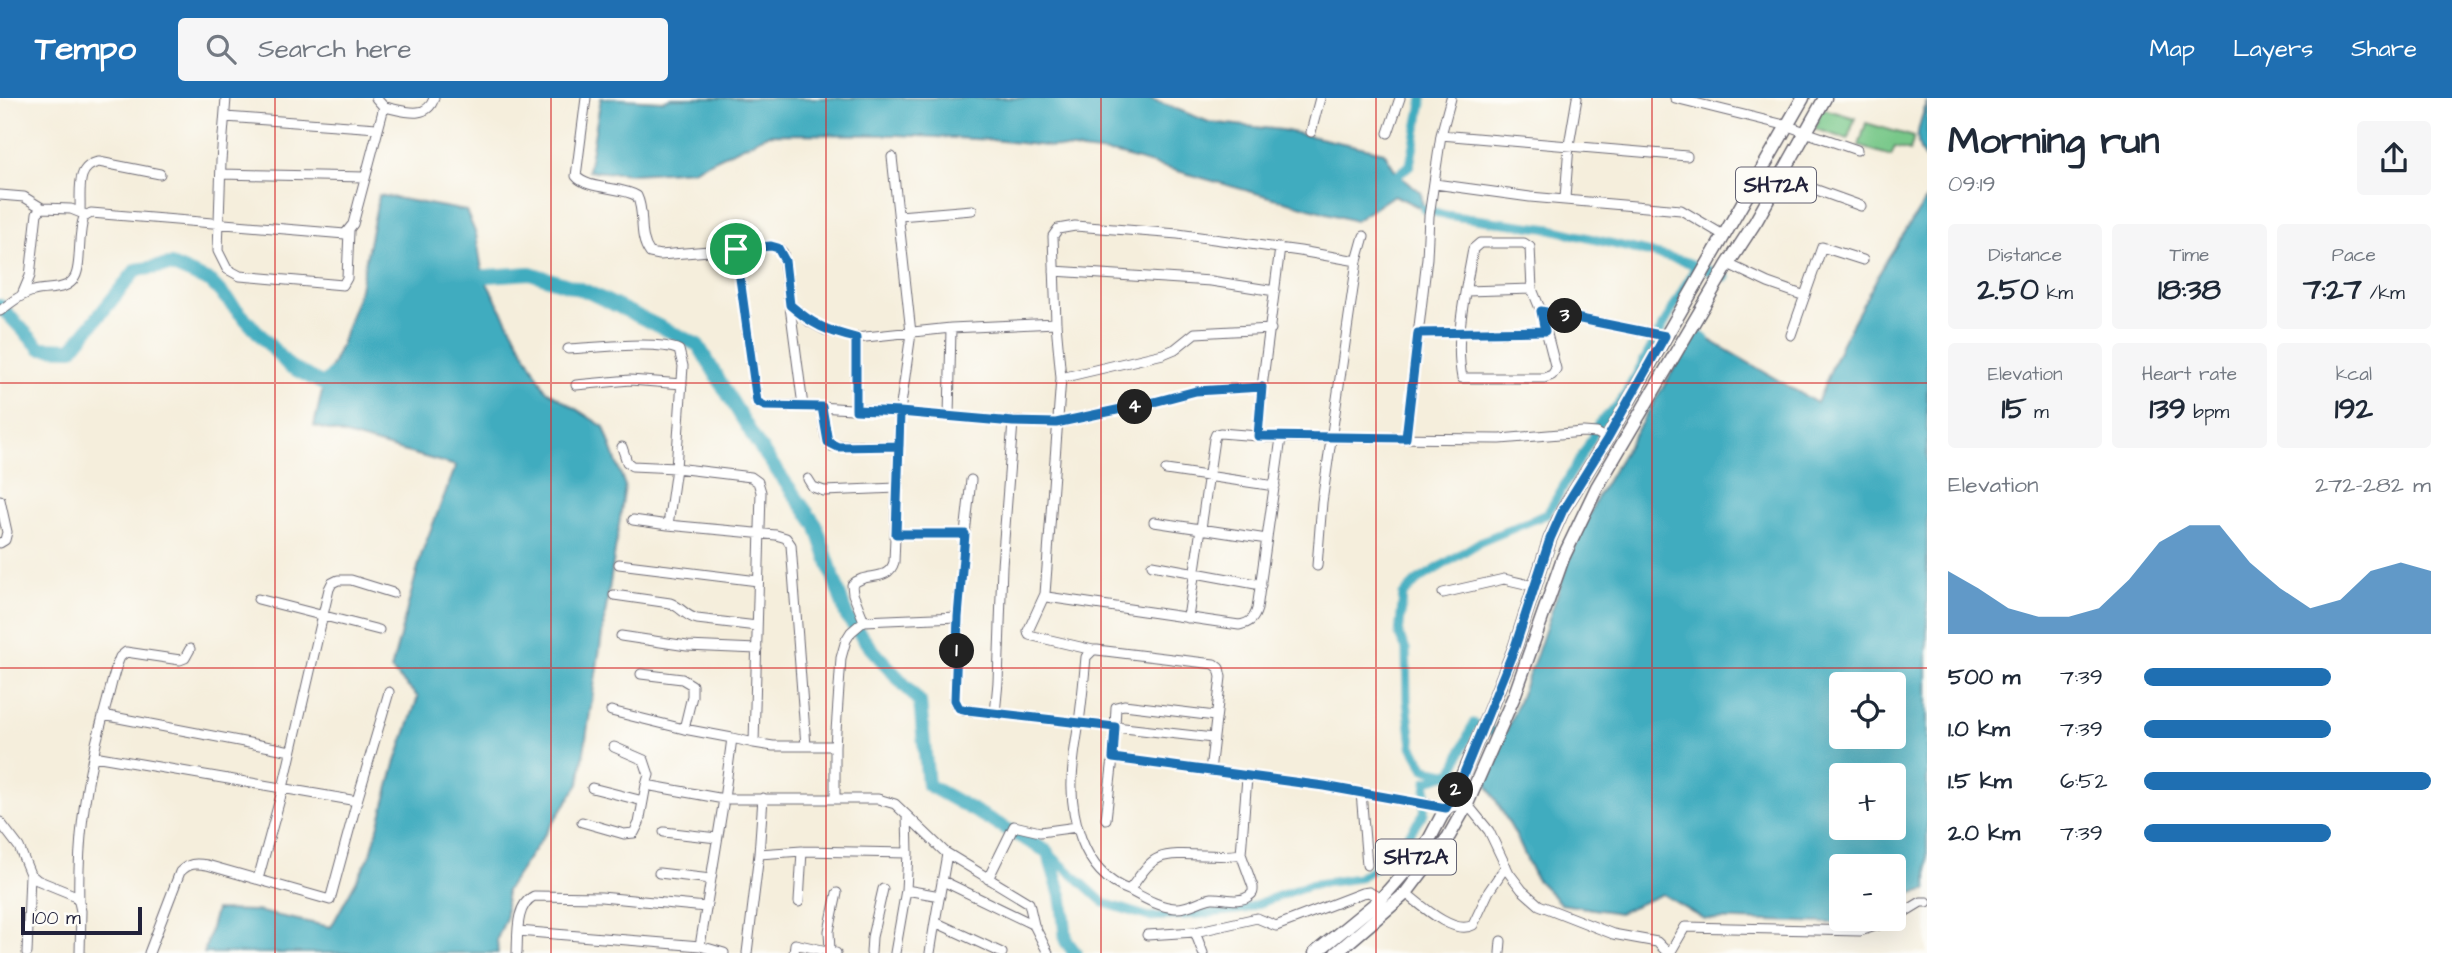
<!DOCTYPE html>
<html lang="en">
<head>
<meta charset="utf-8">
<style>
	body { margin:0; font-family:"Architects Daughter",sans-serif; background:#f6f6f7; color:#1f2937; height:100vh; display:flex; flex-direction:column; font-size:26px; white-space:nowrap }
	* { box-sizing:border-box; margin:0 }
	p { font-size:23px; color:#747a83 }
	.icon { flex:none; width:38px; height:38px; fill:none; stroke:currentColor; stroke-width:2; stroke-linecap:round; stroke-linejoin:round }
	.map { position:relative; flex:1; overflow:hidden }
	.side { display:flex; flex-direction:column; background:#fff; width:525px }
	.side>* { flex:none }
	.buttons { position:absolute; left:1829px; top:574px; display:grid; gap:14px }
	.buttons a { display:grid; place-items:center; width:77px; height:77px; border-radius:7px; background:#fff; box-shadow:0 7px 28px #0002; font-size:35px }
	.scale { position:absolute; left:21px; bottom:18px; width:121px; box-sizing:border-box; padding-left:7px; border:4px solid #22223b; border-top:0; font-size:19px; line-height:24px; white-space:nowrap; color:#22223b; -webkit-text-stroke:5px #fdfcf7; paint-order:stroke }
	.pin { position:absolute; display:grid; place-items:center; width:60px; height:60px; color:#fff; margin:-30px; border:4px solid #fff; border-radius:50%; box-shadow:0 2px 7px #0007 }
	.km { position:absolute; width:35px; height:35px; margin:-18px; border-radius:50%; background:#222; color:#fff; font-size:19px; line-height:35px; text-align:center }
	.round { display:grid; place-items:center; flex:none; width:74px; height:74px; border-radius:7px; background:#f6f6f7 }
	.headline { display:flex; align-items:center; justify-content:space-between; height:119px; padding:0 21px }
	h1 { font-size:38px; font-weight:700; line-height:52px }
	.figures { display:grid; grid-template-columns:repeat(3,1fr); gap:10px; height:119px; padding:7px 21px }
	.figures div { display:grid; align-content:center; border-radius:7px; background:#f6f6f7; text-align:center }
	.figures b { font-size:30px; font-weight:700 }
	.figures small { font-size:19px; font-weight:400 }
	.figures p { font-size:19px }
	.chart { height:196px; padding:14px 21px }
	.chart p { display:flex; justify-content:space-between }
	.chart svg { width:100%; height:126px; margin-top:7px; fill:#1f6fb2; opacity:.7 }
	ul { padding:0 21px; list-style:none; font-size:23px }
	li { display:grid; grid-template-columns:112px 84px 1fr; align-items:center; height:52px }
	li i { height:18px; border-radius:9px; background:#1f6fb2 }
	header { display:flex; align-items:center; gap:42px; box-sizing:border-box; height:98px; padding:0 35px; background:#1f6fb2; color:#fff }
	header strong { font-size:33px }
	nav { display:flex; gap:38px; margin-inline-start:auto; font-size:24px }
	.search { width:490px; height:63px; background:#f6f6f7; display:flex; align-items:center; gap:18px; box-sizing:border-box; padding:0 24px; border-radius:7px; color:#747a83; font-size:26px }
	main { display:flex; flex:1; min-height:0 }
	.map>svg:first-child { display:block }
	.green { fill:#78c889; stroke:#4d7562; stroke-width:2 }
	.water { fill:#40acbf; stroke:#31677d; stroke-width:2; fill-rule:evenodd }
	.lines { fill:none; stroke-linecap:round; stroke-linejoin:round }
	.canal { stroke:#40acbf; stroke-width:9 }
	.river { stroke:#40acbf; stroke-width:14 }
	.minor-casing { stroke:#6c6973; stroke-width:11 }
	.major-casing { stroke:#6c6973; stroke-width:15 }
	.minor { stroke:#fff; stroke-width:9 }
	.major { stroke:#fff; stroke-width:12 }
	.route-casing { stroke:#fff; stroke-width:14 }
	.route { stroke:#1f6fb2; stroke-width:9 }
	.grid { fill:none; stroke:#d62828; stroke-width:2; stroke-opacity:0.55 }
	.labels { text-anchor:middle; stroke-width:5; stroke-linejoin:round; paint-order:stroke }
	.shield { fill:#fdfcf7; stroke:#646373; stroke-width:2 }
	.shield-label { font-size:21px; font-weight:bold; fill:#22223b }
</style>
</head>
<body>
<header>
<strong>Tempo</strong>
<div class="search"><svg class="icon" aria-label="search" viewBox="0 0 24 24"><circle cx="10" cy="10" r="6"/><path d="M15 15l6 6"/></svg>Search here</div>
<nav><a>Map</a><a>Layers</a><a>Share</a></nav>
</header>
<main>
<div class="map">
<svg width="1927" height="855" viewBox="0 0 1927 855">
	<rect width="100%" height="100%" fill="#fdfcf7"/>
	<filter id="ink" filterUnits="userSpaceOnUse"><feTurbulence type="fractalNoise" baseFrequency=".0143" numOctaves="2"/><feDisplacementMap in="SourceGraphic" scale="14" xChannelSelector="R" yChannelSelector="G"/><feConvolveMatrix kernelMatrix="1 2 1 2 8 2 1 2 1" color-interpolation-filters="sRGB"/></filter>
	<filter id="wash" filterUnits="userSpaceOnUse"><feTurbulence type="fractalNoise" baseFrequency=".00686" numOctaves="4" result="noise"/><feDisplacementMap in="SourceGraphic" scale="28" xChannelSelector="R" yChannelSelector="G"/><feGaussianBlur stdDeviation="1.57" result="paint"/><feColorMatrix in="noise" values="0 0 0 0 0 0 0 0 0 0 0 0 0 0 0 0 0 1.4 0 .05"/><feComposite in="paint" operator="in"/></filter>
	<g filter="url(#wash)">
		<rect width="100%" height="100%" fill="#f5eedc"/>
		<path class="green" d="M 1821,10 L 1855,20 L 1848,41 L 1815,31 Z
			M 1866,25 L 1914,39 L 1910,53 L 1895,49 L 1891,58 L 1859,48 Z"/>
		<path class="water" d="M 601,0 L 662,3 L 671,0 L 1149,0 L 1209,24 L 1282,32 L 1384,54 L 1398,77 L 1421,94 L 1423,111 L 1394,97 L 1355,123 L 1117,56 L 992,42 L 897,37 L 769,36 L 693,72 L 634,76 L 588,73 Z
			M 1927,3 L 1927,63 C 1910,43 1920,26 1927,3 Z
			M 379,97 L 466,113 L 476,136 L 483,178 L 545,291 L 604,329 L 625,388 L 579,686 L 506,793 L 506,820 L 497,841 L 498,855 L 204,855 L 216,812 L 256,813 L 331,829 L 371,756 L 395,666 L 418,599 L 391,572 L 422,454 L 456,368 L 314,328 L 324,285 L 341,247 L 360,190 Z
			M 1927,100 L 1927,792 L 1912,795 L 1894,806 L 1894,768 L 1841,768 L 1841,821 L 1866,821 L 1857,826 L 1704,821 L 1662,796 L 1619,815 L 1561,806 L 1536,781 L 1515,736 L 1486,685 L 1537,556 L 1571,456 L 1599,396 L 1696,234 L 1817,305 L 1842,245 L 1886,163 ZM 1841,586 L 1894,586 L 1894,639 L 1841,639 ZM 1841,677 L 1894,677 L 1894,730 L 1841,730 Z"/>
		<g class="lines">
			<path class="canal" d="M 1400,89 L 1398,77 L 1410,67 L 1423,0
				M 1424,111 L 1445,117 L 1551,131 L 1684,163 L 1726,179
				M 1705,241 L 1696,234 L 1707,213
				M 1512,647 L 1505,638 L 1473,625 L 1452,676 L 1425,671 L 1412,648 L 1407,603 L 1406,551 L 1399,537 L 1403,497 L 1417,483 L 1480,444 L 1547,416 L 1588,347 L 1600,324 L 1618,307 L 1636,277 L 1696,168
				M 1048,754 L 1104,805 L 1149,819 L 1203,816 L 1244,811 L 1309,787 L 1359,780 L 1395,756 L 1424,715 L 1427,683 L 1448,677"/>
			<path class="river" d="M 468,182 L 475,179 L 530,175 L 586,193 L 698,247 L 757,345 L 816,427 L 847,519 L 869,548 L 920,604 L 928,687 L 1048,754 L 1062,801 L 1066,843 L 1075,855
				M 0,208 L 40,250 L 72,251 L 136,172 L 171,167 L 211,184 L 289,268 L 323,286 L 337,274"/>
		</g>
	</g>
	<g filter="url(#ink)">
		<g class="lines">
			<defs>
				<path id="minor" d="M 226,0 L 221,63 L 218,153 L 227,171 L 240,178 L 343,187 L 347,180 L 349,133
					M 376,0 L 384,9
					M 586,0 L 576,78 C 587,92 621,88 637,98 C 646,116 637,137 650,155 L 660,157 L 771,148 L 778,150 L 783,155 L 803,308
					M 1675,0 L 1788,28 L 1857,52
					M 225,19 L 377,30
					M 1311,34 L 1320,0
					M 1388,35 L 1400,0
					M 1441,37 L 1687,58
					M 892,59 L 911,235 L 900,314 L 1013,324 L 1056,325 L 1154,304 L 1196,293 L 1262,289 L 1258,338 L 1267,339 L 1500,341 L 1583,334 L 1597,335 L 1607,341
					M 221,76 L 365,79
					M 1781,79 L 1861,108
					M 1435,86 L 1530,99 L 1681,112 L 1725,138
					M 0,97 L 24,99 L 42,110
					M 1565,100 L 1569,47 L 1577,0
					M 80,113 C 81,93 75,68 99,64 L 160,76
					M 899,118 L 972,112
					M 1480,145 L 1524,145 L 1530,149 L 1532,191 L 1541,213 L 1556,271 L 1552,277 L 1544,280 L 1462,280 C 1454,238 1466,192 1473,151 Z
					M 736,151 L 757,304 L 765,308 L 803,308 L 900,314 L 894,464 C 888,485 865,473 852,487 L 853,496 L 864,523 L 851,534 L 846,542 L 841,560 L 835,648
					M 1728,166 L 1768,185 L 1805,198
					M 1054,173 L 1211,183 L 1275,193
					M 1466,193 L 1532,191
					M 22,197 L 30,178 L 37,115 L 42,110 L 71,111 L 86,117
					M 791,207 L 810,224 L 825,232 L 856,240 L 951,230 L 1056,225
					M 0,213 C 10,205 21,196 34,193 C 47,189 67,194 75,179 C 82,166 77,137 84,119 L 91,115 L 345,136 L 353,126 L 384,9 C 402,12 427,23 434,0
					M 1541,213 L 1665,238
					M 1418,235 L 1545,233
					M 1791,237 L 1822,149 L 1863,162
					M 568,251 C 595,250 657,242 679,252 L 683,268 L 676,370 L 751,379 L 758,384 L 761,394 L 754,645 L 732,640 L 724,701 L 646,687 L 649,677 L 644,662 L 614,649
					M 1061,280 L 1163,256 L 1175,251 L 1195,235 L 1271,231
					M 576,287 L 630,282 L 682,286
					M 1262,289 L 1280,150
					M 822,309 L 826,339 L 831,348 L 899,348
					M 856,312 L 856,240
					M 949,318 L 951,230
					M 1281,340 L 1257,511 C 1254,521 1250,525 1239,527 L 1047,499 L 1045,496 L 1061,280 L 1056,225 L 1053,138 L 1058,131 L 1075,128 L 1178,136 L 1300,153 L 1357,163
					M 1406,340 L 1427,160 L 1429,118 L 1441,37 L 1451,0
					M 622,349 L 627,364 L 632,368 L 676,370 L 668,427 L 776,437 L 786,440 L 791,447 L 806,648
					M 1166,372 L 1275,388
					M 808,381 L 813,389 L 824,393 L 897,390
					M 0,402 L 7,434 L 5,442 L 0,445
					M 633,422 L 668,427
					M 1154,424 L 1267,441
					M 896,436 L 965,436 L 958,519
					M 965,436 L 971,382
					M 619,466 L 758,483
					M 1152,467 L 1261,487
					M 1317,468 L 1322,404 L 1357,163 L 1364,138
					M 1443,495 L 1504,481 L 1534,488
					M 1045,496 L 1028,533 L 1029,537 L 1093,552
					M 614,497 L 670,505 C 681,509 685,518 697,521 L 757,528
					M 258,501 L 379,532
					M 1188,520 L 1214,341 L 1216,336 L 1220,335 L 1258,338
					M 864,523 L 958,519 L 955,602 L 959,610 L 967,612 L 1115,629 L 1113,660 L 1324,688 L 1446,710 L 1467,706 L 1489,733 L 1509,775 L 1522,792 L 1539,807 L 1613,836 L 1657,844 L 1668,855
					M 621,538 L 687,548 L 757,551
					M 641,576 L 682,581 L 692,587 L 692,598 L 684,631
					M 611,613 L 684,631 L 732,640
					M 995,616 L 998,584 L 1002,468 L 1013,324
					M 103,617 L 291,653
					M 1213,640 L 1115,629 L 1116,609 L 1124,607 L 1215,618
					M 754,645 L 773,648 L 835,648 L 835,701
					M 94,658 L 357,703 L 389,594
					M 1210,673 L 1221,579 L 1219,570 L 1214,566 L 1097,552 L 1093,552 L 1086,559 C 1084,581 1082,603 1079,624 C 1077,639 1074,653 1073,668 C 1068,713 1081,775 1129,792 C 1138,782 1146,765 1159,760 C 1176,752 1218,761 1241,756 L 1247,679
					M 592,690 L 643,703
					M 1361,694 L 1367,767
					M 1106,721 L 1113,660
					M 0,724 L 19,749 L 30,776 L 37,782 L 74,797 L 79,804 L 81,813 L 80,855
					M 582,724 L 624,736 L 634,735 L 639,725 L 646,687
					M 664,734 L 717,740
					M 759,756 L 802,753 L 908,755 L 907,718
					M 947,756 L 935,824 L 1002,855
					M 659,775 L 711,781
					M 258,781 L 283,690 L 329,491 L 332,485 L 338,482 L 351,482 L 393,495
					M 988,781 L 1014,728 L 1040,734 L 1077,729
					M 943,783 L 1034,827
					M 906,792 L 940,798
					M 1129,792 C 1144,800 1159,809 1175,810 C 1189,811 1199,802 1212,800 C 1223,799 1239,806 1249,798 C 1254,795 1253,793 1253,789 L 1241,756
					M 1406,795 C 1421,807 1454,838 1473,827 L 1489,793 L 1506,768
					M 79,804 C 77,738 87,674 105,611 C 110,594 113,575 120,559 L 126,554 L 180,562 L 185,560 L 190,551
					M 799,804 L 802,753
					M 518,833 L 700,848 L 724,855
					M 1195,834 L 1203,855
					M 1147,837 L 1195,834 L 1257,820 L 1276,828 L 1362,795 L 1369,794 L 1381,801
					M 700,848 L 724,701 L 878,701 L 895,706 L 945,754 L 1029,805 L 1034,827 L 1048,855
					M 830,853 L 829,833 L 837,795
					M 27,855 L 30,776
					M 149,855 L 180,774 C 189,765 195,765 207,767 L 330,802 L 357,703
					M 517,855 C 518,837 515,807 534,798 L 601,799 L 706,809
					M 747,855 L 759,756 L 763,700
					M 794,855 L 795,846 L 836,855
					M 871,855 L 872,839 L 883,791
					M 895,855 L 906,792 L 908,755
					M 930,855 L 935,824
					M 1500,855 L 1501,843
					M 1670,855 L 1685,829 L 1860,833 L 1888,824 L 1921,804 L 1927,804"/>
				<path id="major" d="M 1315,855 L 1381,801 L 1411,767 L 1430,740 L 1459,685 L 1485,624 L 1515,549 L 1550,441 L 1563,412 L 1607,341 L 1803,0
					M 1336,855 L 1406,795 L 1449,738 L 1467,706 L 1515,596 L 1563,460 L 1597,389 L 1728,166 L 1756,123 L 1825,0"/>
			</defs>
			<use href="#minor" class="minor-casing"/>
			<use href="#major" class="major-casing"/>
			<use href="#minor" class="minor"/>
			<use href="#major" class="major"/>
		</g>
	</g>
	<g class="lines" filter="url(#ink)">
		<defs>
			<path id="route" d="M 736,151 L 771,148 L 778,150 L 785,163 L 790,207 C 813,227 827,233 856,240 L 856,312 L 900,314 C 899,355 897,395 896,436 L 965,436 L 958,519 L 955,602 L 959,610 L 967,612 L 1115,629 L 1113,660 L 1324,688 L 1446,710 L 1460,685 L 1515,549 L 1550,441 L 1563,412 L 1607,341 L 1665,238 L 1541,213 L 1545,233 L 1418,235 L 1406,340 L 1258,338 L 1262,289 L 1196,293 L 1154,304 L 1056,325 L 1013,324 L 900,314 L 899,348 L 838,349 L 828,344 L 822,309 L 765,308 L 757,304 L 736,151"/>
		</defs>
		<use href="#route" class="route-casing"/>
		<use href="#route" class="route"/>
	</g>
	<path class="grid" d="M 275,0 L 275,855M 551,0 L 551,855M 826,0 L 826,855M 1101,0 L 1101,855M 1376,0 L 1376,855M 1652,0 L 1652,855M 0,285 L 1927,285M 0,570 L 1927,570"/>
	<g class="labels">
		<g class="shield">
			<rect x="1736" y="69.5" width="80" height="35" rx="5"/>
			<rect x="1376" y="741.5" width="80" height="35" rx="5"/>
		</g>
		<g class="shield-label">
			<text x="1776" y="94">SH72A</text>
			<text x="1416" y="766">SH72A</text>
		</g>
	</g>
</svg>
<div class="buttons">
<a><svg class="icon" aria-label="locate" viewBox="0 0 24 24"><circle cx="12" cy="12" r="6"/><path d="M12 2v4M12 18v4M2 12h4M18 12h4"/></svg></a>
<a>+</a>
<a>−</a>
</div>
<div class="scale">100 m</div>
<div class="pin" style="left:736px;top:151px;background:#1e9e55"><svg class="icon" aria-label="arrive" viewBox="0 0 24 24"><path d="M6 21V4h12l-3 4 3 4H6"/></svg></div>
<b class="km" style="left:957px;top:553px">1</b>
<b class="km" style="left:1456px;top:692px">2</b>
<b class="km" style="left:1565px;top:218px">3</b>
<b class="km" style="left:1135px;top:309px">4</b>
</div>
<section class="side">
<div class="headline"><div><h1>Morning run</h1><p>09:19</p></div><a class="round"><svg class="icon" aria-label="share" viewBox="0 0 24 24"><path d="M12 15V3M7 8l5-5 5 5M5 13v7h14v-7"/></svg></a></div>
<div class="figures">
<div><p>Distance</p><b>2.50<small> km</small></b></div>
<div><p>Time</p><b>18:38</b></div>
<div><p>Pace</p><b>7:27<small> /km</small></b></div>
</div>
<div class="figures">
<div><p>Elevation</p><b>15<small> m</small></b></div>
<div><p>Heart rate</p><b>139<small> bpm</small></b></div>
<div><p>kcal</p><b>192</b></div>
</div>
<div class="chart"><p><span>Elevation</span>272–282 m</p>
<svg viewBox="0 0 160 44" preserveAspectRatio="none"><path d="M0 44V22L10 28L20 35L30 38L40 38L50 35L60 25L70 12L80 6L90 6L100 19L110 28L120 35L130 32L140 22L150 19L160 22V44z"/></svg>
</div>
<ul>
<li><b>500 m</b>7:39<i style="width:65%"></i></li>
<li><b>1.0 km</b>7:39<i style="width:65%"></i></li>
<li><b>1.5 km</b>6:52<i style="width:100%"></i></li>
<li><b>2.0 km</b>7:39<i style="width:65%"></i></li>
</ul>
</section>
</main>
</body>
</html>
